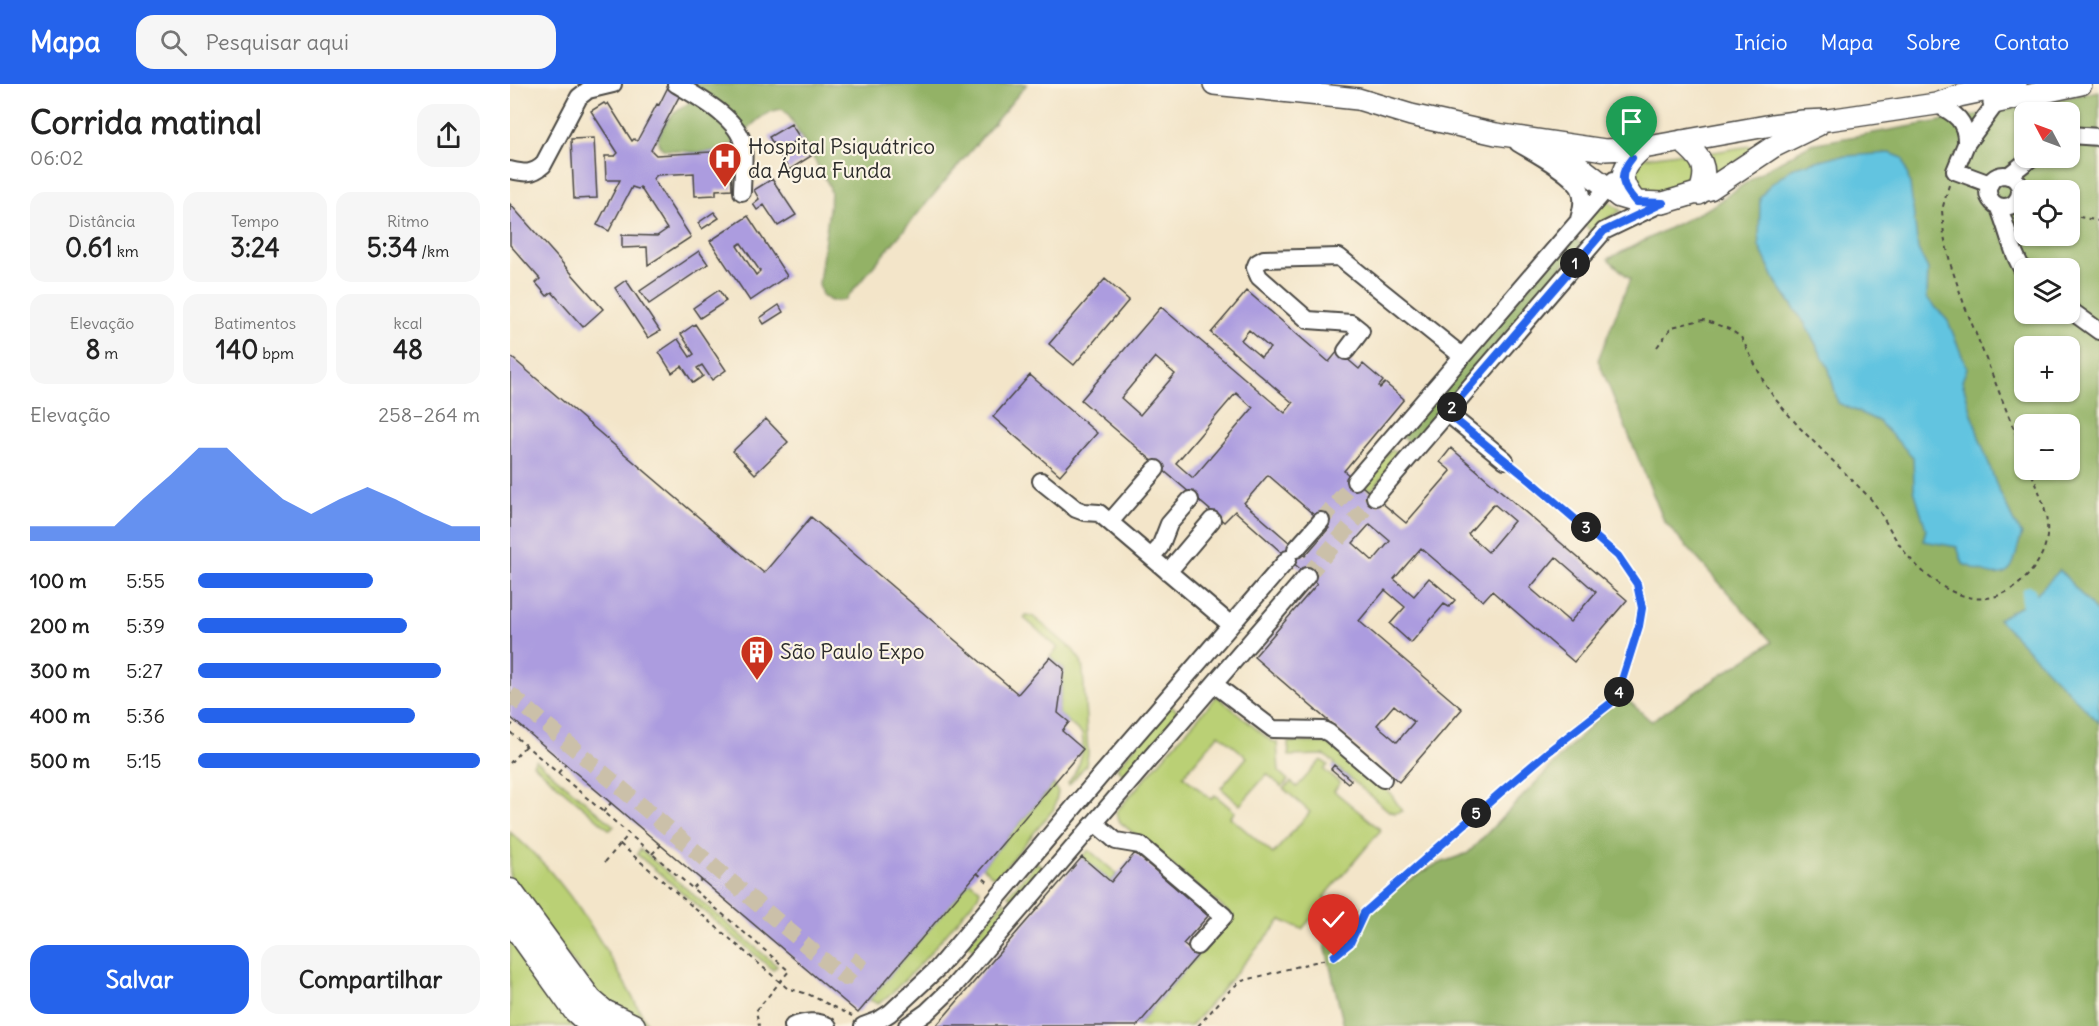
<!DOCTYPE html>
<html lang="pt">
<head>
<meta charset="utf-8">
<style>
	body { margin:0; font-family:Delius,sans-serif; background:#f6f6f6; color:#222; height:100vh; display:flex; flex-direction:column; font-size:22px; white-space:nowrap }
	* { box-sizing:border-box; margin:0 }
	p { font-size:20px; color:#767676 }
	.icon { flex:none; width:33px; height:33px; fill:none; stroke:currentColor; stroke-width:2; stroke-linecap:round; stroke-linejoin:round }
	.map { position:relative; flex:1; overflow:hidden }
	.details { display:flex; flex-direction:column; background:#fff; width:510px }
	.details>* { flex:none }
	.needle { width:39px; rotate:311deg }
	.buttons { position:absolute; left:1504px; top:18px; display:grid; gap:12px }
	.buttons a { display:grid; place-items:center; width:66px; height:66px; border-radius:12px; background:#fff; box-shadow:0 2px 4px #0004; font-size:30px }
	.pin { position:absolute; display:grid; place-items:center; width:51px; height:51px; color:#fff; margin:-62px -26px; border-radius:50% 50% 50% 0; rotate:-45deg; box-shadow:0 0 6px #0007 }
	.pin .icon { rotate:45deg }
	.km { position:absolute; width:30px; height:30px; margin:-15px; border-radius:50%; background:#222; color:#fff; font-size:16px; line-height:30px; text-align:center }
	.round { display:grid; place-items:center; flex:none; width:63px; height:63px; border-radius:18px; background:#f6f6f6 }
	.headline { display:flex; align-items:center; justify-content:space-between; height:102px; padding:0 30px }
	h1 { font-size:33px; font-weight:700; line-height:45px }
	.figures { display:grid; grid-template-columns:repeat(3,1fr); gap:9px; height:102px; padding:6px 30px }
	.figures div { display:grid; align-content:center; border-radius:15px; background:#f6f6f6; text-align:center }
	.figures b { font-size:26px; font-weight:700 }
	.figures small { font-size:16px; font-weight:400 }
	.figures p { font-size:16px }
	.chart { height:168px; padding:12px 30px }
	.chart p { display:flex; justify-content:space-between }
	.chart svg { width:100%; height:108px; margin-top:6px; fill:#2563eb; opacity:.7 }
	.primary-button { display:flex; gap:12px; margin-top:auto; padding:12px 30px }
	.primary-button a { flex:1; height:69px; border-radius:18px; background:#2563eb; color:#fff; font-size:24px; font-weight:700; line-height:69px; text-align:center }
	.primary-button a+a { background:#f6f6f6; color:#222 }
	ul { padding:0 30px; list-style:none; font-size:20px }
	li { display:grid; grid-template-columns:96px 72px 1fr; align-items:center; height:45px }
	li i { height:15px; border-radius:8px; background:#2563eb }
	header { display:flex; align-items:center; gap:36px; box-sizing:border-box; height:84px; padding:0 30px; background:#2563eb; color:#fff }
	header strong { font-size:28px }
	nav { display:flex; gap:33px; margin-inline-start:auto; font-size:21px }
	.search { width:420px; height:54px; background:#f6f6f6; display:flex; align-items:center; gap:15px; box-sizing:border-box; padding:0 21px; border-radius:18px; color:#767676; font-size:22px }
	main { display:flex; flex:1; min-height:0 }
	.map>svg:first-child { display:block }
	.green { fill:#bad074; stroke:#727e50; stroke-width:1.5 }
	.forest { fill:#93b266; stroke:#5f6e48; stroke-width:1.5; fill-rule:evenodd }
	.water { fill:#62c4e0; stroke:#467886; stroke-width:1.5 }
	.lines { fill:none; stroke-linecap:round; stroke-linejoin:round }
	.stream { stroke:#62c4e0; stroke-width:4 }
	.canal { stroke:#62c4e0; stroke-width:14 }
	.building { fill:#ac9cdf; fill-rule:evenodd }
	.minor-tunnel { stroke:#cbc0a9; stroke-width:16; stroke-dasharray:16 8; stroke-linecap:butt }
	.minor-casing { stroke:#494743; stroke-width:20 }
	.major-casing { stroke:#494743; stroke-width:24 }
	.highway-casing { stroke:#494743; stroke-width:27 }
	.path { stroke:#494743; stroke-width:2; stroke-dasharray:4.5 4.5; stroke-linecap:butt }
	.minor { stroke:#fff; stroke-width:16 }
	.major { stroke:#fff; stroke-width:21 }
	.highway { stroke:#fff; stroke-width:24 }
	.route-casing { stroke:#fff; stroke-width:12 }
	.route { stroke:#2563eb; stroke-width:8 }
	.labels { text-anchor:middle; stroke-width:4.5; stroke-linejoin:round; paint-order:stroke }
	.poi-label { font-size:21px; fill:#2b2b2b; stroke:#fcf5e5; text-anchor:start }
</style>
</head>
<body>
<header>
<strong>Mapa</strong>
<div class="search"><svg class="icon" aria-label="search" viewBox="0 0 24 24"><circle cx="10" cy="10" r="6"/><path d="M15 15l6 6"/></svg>Pesquisar aqui</div>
<nav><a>Início</a><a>Mapa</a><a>Sobre</a><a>Contato</a></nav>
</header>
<main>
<section class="details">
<div class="headline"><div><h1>Corrida matinal</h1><p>06:02</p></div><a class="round"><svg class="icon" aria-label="share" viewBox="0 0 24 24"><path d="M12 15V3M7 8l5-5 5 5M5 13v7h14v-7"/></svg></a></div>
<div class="figures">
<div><p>Distância</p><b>0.61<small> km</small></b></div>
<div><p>Tempo</p><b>3:24</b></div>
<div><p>Ritmo</p><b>5:34<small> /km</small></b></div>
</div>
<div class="figures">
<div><p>Elevação</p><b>8<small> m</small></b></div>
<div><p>Batimentos</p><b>140<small> bpm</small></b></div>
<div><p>kcal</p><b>48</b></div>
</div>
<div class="chart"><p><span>Elevação</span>258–264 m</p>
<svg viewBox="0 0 160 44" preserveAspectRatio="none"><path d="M0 44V38L10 38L20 38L30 38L40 27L50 17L60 6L70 6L80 17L90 27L100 33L110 27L120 22L130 27L140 33L150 38L160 38V44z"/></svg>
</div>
<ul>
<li><b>100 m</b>5:55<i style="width:62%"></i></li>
<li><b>200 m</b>5:39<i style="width:74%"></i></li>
<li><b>300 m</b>5:27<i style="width:86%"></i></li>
<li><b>400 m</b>5:36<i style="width:77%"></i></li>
<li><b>500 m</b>5:15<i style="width:100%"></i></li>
</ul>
<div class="primary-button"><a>Salvar</a><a>Compartilhar</a></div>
</section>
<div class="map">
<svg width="1589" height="942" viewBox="0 0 1589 942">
	<rect width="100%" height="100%" fill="#fcf5e5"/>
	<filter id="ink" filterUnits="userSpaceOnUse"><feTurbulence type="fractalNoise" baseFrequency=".0167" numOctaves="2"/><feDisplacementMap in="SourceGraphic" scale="12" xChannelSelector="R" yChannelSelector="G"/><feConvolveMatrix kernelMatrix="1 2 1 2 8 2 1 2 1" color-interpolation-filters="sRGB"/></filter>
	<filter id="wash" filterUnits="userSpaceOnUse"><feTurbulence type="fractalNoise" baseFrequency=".008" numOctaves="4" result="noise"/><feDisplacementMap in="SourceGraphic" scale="24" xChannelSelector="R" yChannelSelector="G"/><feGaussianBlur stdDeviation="1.35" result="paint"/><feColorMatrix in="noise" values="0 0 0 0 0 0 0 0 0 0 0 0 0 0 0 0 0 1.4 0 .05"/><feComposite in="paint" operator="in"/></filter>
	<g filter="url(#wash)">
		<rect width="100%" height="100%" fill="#f3e5c9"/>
		<path class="green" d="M 1240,62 L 1243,65 L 1203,95 L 1198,69 Z
			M 1168,69 L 1183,74 L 1184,99 C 1175,105 1140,113 1131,109 C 1127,107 1123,102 1120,99 L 1131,74 Z
			M 1096,116 L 1111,127 L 1098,134 L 1082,148 L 1073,139 Z
			M 881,366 L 886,368 L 887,376 L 861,407 L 851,399 Z
			M 516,531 L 522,532 L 531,539 L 563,566 L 571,577 L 573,586 L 578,670 L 576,681 L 559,701 L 558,699 C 570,684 575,669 572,650 L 548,629 L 554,585 L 540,573 L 548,564 L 514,534 Z
			M 707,612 L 761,657 L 767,658 L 769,688 L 778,696 L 772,703 L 757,690 L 730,721 L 711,704 L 737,673 L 709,650 L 673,692 L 701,715 L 705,711 L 725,728 L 720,733 L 763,770 L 800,728 L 774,705 L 781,698 L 787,703 L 811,676 L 818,681 L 814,686 L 830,699 L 824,707 L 871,746 L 814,813 L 817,816 L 792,845 L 771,836 L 681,942 L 627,942 L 722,831 L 610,738 L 606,728 Z
			M 660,621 L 670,629 L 615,692 L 607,684 Z
			M 778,658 L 818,659 L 881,710 L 892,727 L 885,729 L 879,727 L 824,681 L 825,679 L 814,671 L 779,672 Z
			M 26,676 L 104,742 L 100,746 L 23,680 Z
			M 544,700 L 548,708 L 544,725 L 488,792 L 484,793 L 472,783 Z
			M 0,748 C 62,799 101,873 138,942 L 133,942 L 95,920 L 0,796 Z
			M 130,765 L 267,882 L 263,886 L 127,770 Z
			M 579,766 L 607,790 L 601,798 L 572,773 Z
			M 526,779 L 530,780 L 534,786 L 508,819 L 498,811 Z
			M 460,797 L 470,806 L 468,812 L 415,875 L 376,915 L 368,919 L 359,916 Z
			M 494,817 L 503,824 L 466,867 L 457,860 Z
			M 0,849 L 71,942 L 0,942 Z"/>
		<path class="forest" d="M 178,0 L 517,0 L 335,216 L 321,217 L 312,212 L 309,199 L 321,110 L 319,101 L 278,30 L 272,25 C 243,28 231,61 210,66 C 192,71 171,67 153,65 C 150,62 148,61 148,56 C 149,48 160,31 167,27 C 173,22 178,21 183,15 Z
			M 1589,7 L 1589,942 L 834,942 L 812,848 L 925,781 L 958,769 L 1111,610 L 1141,637 L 1262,558 L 1154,437 L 1088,276 L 1120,195 L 1098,175 L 1199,124 L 1255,86 L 1301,60 L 1516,22 ZM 1515,28 L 1560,28 L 1560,74 L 1515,74 ZM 1515,106 L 1560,106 L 1560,152 L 1515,152 ZM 1515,184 L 1560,184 L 1560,230 L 1515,230 ZM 1515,262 L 1560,262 L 1560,308 L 1515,308 ZM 1515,340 L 1560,340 L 1560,386 L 1515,386 Z
			M 1062,152 L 1071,160 L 901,360 L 891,351 Z"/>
		<path class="water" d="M 1380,69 L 1393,74 L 1400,100 L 1408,165 L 1418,185 L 1417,214 L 1438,237 L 1457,284 L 1452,297 L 1469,353 L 1486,400 L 1505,440 L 1512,450 C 1508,460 1507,472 1502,482 C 1492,500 1467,485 1453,480 L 1447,463 L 1413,457 L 1416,445 L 1404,406 L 1403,373 L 1368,337 L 1328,319 L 1319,285 L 1295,240 L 1266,198 L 1249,162 L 1250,113 L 1260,101 L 1284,83 L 1322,73 Z
			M 1550,486 L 1589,531 L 1589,639 L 1488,535 L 1518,518 Z"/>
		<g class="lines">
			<path class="stream" d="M 1515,511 L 1520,519"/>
			<path class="canal" d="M 1518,518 L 1519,509"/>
		</g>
		<g id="blocks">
			<path class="building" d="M 159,1 L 172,7 L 141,66 L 146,71 L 220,67 L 222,105 L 206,106 L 206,111 L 185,112 L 184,89 L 147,91 L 143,95 L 181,153 L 138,181 L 137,163 L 112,164 L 112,151 L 147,152 L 157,145 L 130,103 L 128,105 L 122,103 L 99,147 L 87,141 L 110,96 L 96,96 L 95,72 L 105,72 L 108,69 L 81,27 L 94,19 L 96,21 L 98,19 L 122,57 L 124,55 L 127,57 L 147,20 L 149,21 Z
				M 281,40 L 290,54 L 280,60 L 290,55 L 301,72 L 279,86 L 259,53 Z
				M 84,54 L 87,114 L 64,115 L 61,55 Z
				M 262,95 L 286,131 L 268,142 L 254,121 L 247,126 L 243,120 L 249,115 L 244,106 Z
				M 0,120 L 93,225 L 73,243 L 42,208 L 37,212 L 26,199 L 30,195 L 0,161 Z
				M 204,128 L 209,134 L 192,145 L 188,139 Z
				M 238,132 L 277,192 L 240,217 L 200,157 ZM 231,159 L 250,187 L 246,191 L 227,162 Z
				M 189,167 L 198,180 L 139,220 L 130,207 Z
				M 595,195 L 619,216 L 564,281 L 539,260 Z
				M 116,196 L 150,247 L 138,254 L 105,204 Z
				M 209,206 L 216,217 L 190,234 L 183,224 Z
				M 737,207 L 819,278 L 828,267 L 849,285 L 853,280 L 873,297 L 869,302 L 870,304 L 875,299 L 894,315 L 834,387 L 896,439 L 941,387 L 930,378 L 941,364 L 1117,516 L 1064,578 L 982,507 L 973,517 L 911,464 L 884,495 L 904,512 L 919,494 L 945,516 L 939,523 L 934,520 L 901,559 L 880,540 L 895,523 L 875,506 L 849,537 L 952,625 L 889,698 L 744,573 L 807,500 L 725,427 L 714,438 L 571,316 L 651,223 L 775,329 L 783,319 L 701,249 ZM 739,246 L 760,264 L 751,273 L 731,256 ZM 645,273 L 665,290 L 630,331 L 611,314 ZM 726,309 L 743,324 L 683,394 L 666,379 ZM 758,391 L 819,444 L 795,472 L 734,419 ZM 984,420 L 1004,437 L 978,468 L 958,450 ZM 860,440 L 880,457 L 863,477 L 843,459 ZM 1046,473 L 1086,508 L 1060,538 L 1020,504 ZM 884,621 L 904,638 L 887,658 L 867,641 Z
				M 269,221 L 273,228 L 254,240 L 250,234 Z
				M 185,240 L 216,286 L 202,296 L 192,281 L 187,284 L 193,292 L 183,299 L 172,282 L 162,289 L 149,268 L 168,255 L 180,273 L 184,270 L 171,250 Z
				M 0,272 L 254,489 L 301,433 L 508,610 L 540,573 L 554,585 L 548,629 L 559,638 L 552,647 L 573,665 L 348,929 L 0,633 Z
				M 520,291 L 587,349 L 550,391 L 483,333 Z
				M 256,335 L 278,358 L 245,390 L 223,367 Z
				M 824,681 L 841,696 L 838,699 L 821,685 Z
				M 625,769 L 698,832 L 673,860 L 687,872 L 627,942 L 426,942 L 572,773 L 601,798 Z"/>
		</g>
	</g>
	<g filter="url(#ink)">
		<use href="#blocks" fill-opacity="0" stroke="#494743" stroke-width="1.5"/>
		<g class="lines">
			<path class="minor-tunnel" d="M 811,437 L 845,397
				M 797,492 L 865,413
				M 0,610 L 335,894 L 352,873"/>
			<defs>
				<path id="minor" d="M 166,0 C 186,12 230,35 233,61 C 235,76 232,93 232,108
					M 1426,20 C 1445,29 1457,37 1456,60
					M 1560,51 L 1589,53
					M 1008,59 C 1025,69 1059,87 1069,103 C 1075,113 1072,125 1069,135
					M 0,86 C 14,89 22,91 33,81 L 69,13 L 78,6 L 103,0
					M1478 107a16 16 0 1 1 32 0a16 16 0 1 1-32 0Z
					M 1498,92 L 1521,74
					M 1480,100 L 1445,87 L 1456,60 L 1486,19
					M 1488,122 C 1498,144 1501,169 1515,189
					M 1560,226 L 1589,247
					M 836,267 L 851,247 L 841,239 L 798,236 L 749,193 L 745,184 L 747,179 L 754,175 L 829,173 L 952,272
					M 937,329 L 995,376
					M 531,397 L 566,425 L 574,428 L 589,429 L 721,541
					M 845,397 L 1104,96
					M 865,413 L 1094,147 L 1150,120
					M 600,438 L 646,385
					M 786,465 L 811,437
					M 641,473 L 650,463 L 659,440 L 680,416
					M 658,488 L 702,436
					M 704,600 L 763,645 L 813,646 L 819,649 L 873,695
					M 585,739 L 606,757 L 630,761 L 714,832 L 687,862
					M 283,942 C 295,938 306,936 318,942
					M 353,942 L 369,936 L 380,929 L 427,885 L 592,690 L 778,475
					M 397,942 L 417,928 L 444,902 L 797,492"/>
				<path id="major" d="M 704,0 L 848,15 L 901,31 L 986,50 L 1095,66 L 1133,64 L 1262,41 L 1293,37 L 1318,36 L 1426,20 L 1449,12 L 1506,0
					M 1484,19 L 1571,0
					M 1171,57 C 1192,74 1200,83 1189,110
					M 1032,66 L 1068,81 L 1109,113 L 1126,118 L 1153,119 L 1200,105 L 1263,63 L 1308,41
					M 1126,118 C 1106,94 1110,84 1133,64"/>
				<path id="highway" d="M 0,807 L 80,916 L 94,928 L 123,942
					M 0,835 L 65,926 L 77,937 L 86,942"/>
			</defs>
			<use href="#minor" class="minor-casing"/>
			<use href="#major" class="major-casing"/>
			<use href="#highway" class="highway-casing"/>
			<path class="path" d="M 1439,101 L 1432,126 L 1434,152 L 1441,182 L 1454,220 L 1515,373
				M 1509,111 L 1515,114
				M 1560,131 L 1589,137
				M 1147,263 L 1162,243 L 1187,237 L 1194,236 L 1219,245 L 1231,253 L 1256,302 L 1266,316 L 1290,344 L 1360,414 C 1371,428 1378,443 1387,457 C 1399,476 1421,498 1441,507 C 1452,512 1465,516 1477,514 C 1506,511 1534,480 1537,452 C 1539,430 1529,406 1520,386
				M 0,643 L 5,637
				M 0,648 L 279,887 L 246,927 L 249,942
				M 0,679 L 16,661
				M 48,689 L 56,680
				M 93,728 L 101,719
				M 110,760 L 270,898 L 277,904 L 298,910 L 342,932
				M 142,770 L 151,761
				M 95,778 L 119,750
				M 467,789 L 479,799
				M 183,804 L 191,796
				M 688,942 L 722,904 L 732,897 L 816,875 L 835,865 L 840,859 L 854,829 L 944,748 L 1038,668 L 1095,625 L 1107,612 L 1129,542 L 1132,524 L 1127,499 L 1101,464 L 1005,384"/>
			<use href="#minor" class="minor"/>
			<use href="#major" class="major"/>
			<use href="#highway" class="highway"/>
		</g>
	</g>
	<g class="lines" filter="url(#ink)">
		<defs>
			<path id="route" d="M 824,872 L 840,859 L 854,829 L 991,708 L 1038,668 L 1101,619 L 1107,612 L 1129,542 L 1132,524 L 1127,500 L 1108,472 L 1022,398 L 937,329 L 1094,147 L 1153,119 L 1126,118 C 1112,102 1107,92 1122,74"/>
		</defs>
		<use href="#route" class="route-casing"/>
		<use href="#route" class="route"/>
	</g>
	<defs>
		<symbol id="hospital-pin" viewBox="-11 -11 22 30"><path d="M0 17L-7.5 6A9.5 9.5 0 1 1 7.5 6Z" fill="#c8321e" stroke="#fcf5e5"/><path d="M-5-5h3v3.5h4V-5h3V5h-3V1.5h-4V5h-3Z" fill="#fff"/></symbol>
		<symbol id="building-pin" viewBox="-11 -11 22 30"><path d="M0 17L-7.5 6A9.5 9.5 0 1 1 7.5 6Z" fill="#c8321e" stroke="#fcf5e5"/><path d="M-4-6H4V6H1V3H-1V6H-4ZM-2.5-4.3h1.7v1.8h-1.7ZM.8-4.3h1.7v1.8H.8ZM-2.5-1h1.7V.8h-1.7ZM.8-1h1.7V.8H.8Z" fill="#fff"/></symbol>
	</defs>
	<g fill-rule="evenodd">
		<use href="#hospital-pin" x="196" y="56" width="38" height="52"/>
		<use href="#building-pin" x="228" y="549" width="38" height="52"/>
	</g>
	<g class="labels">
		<g class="poi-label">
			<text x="238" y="70">Hospital Psiquátrico<tspan x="238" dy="24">da Água Funda</tspan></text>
			<text x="270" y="575">São Paulo Expo</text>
		</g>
	</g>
</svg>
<div class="buttons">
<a><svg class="needle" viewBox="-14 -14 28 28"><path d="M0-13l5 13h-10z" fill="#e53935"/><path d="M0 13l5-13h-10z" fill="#767676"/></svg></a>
<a><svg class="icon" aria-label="locate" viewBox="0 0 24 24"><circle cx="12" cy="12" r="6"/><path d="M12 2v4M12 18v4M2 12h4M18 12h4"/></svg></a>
<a><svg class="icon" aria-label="layers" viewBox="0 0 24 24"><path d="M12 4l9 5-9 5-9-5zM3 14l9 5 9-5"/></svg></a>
<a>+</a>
<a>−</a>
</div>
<div class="pin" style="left:1122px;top:74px;background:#1e9e55"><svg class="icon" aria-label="arrive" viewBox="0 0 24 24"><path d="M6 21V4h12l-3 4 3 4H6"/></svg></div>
<div class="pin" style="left:824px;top:872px;background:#d93025"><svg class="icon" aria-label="check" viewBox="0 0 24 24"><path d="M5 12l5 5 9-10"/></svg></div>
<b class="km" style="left:1065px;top:179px">1</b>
<b class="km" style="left:942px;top:323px">2</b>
<b class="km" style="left:1076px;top:443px">3</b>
<b class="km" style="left:1109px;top:608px">4</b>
<b class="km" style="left:966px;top:729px">5</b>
</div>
</main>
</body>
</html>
